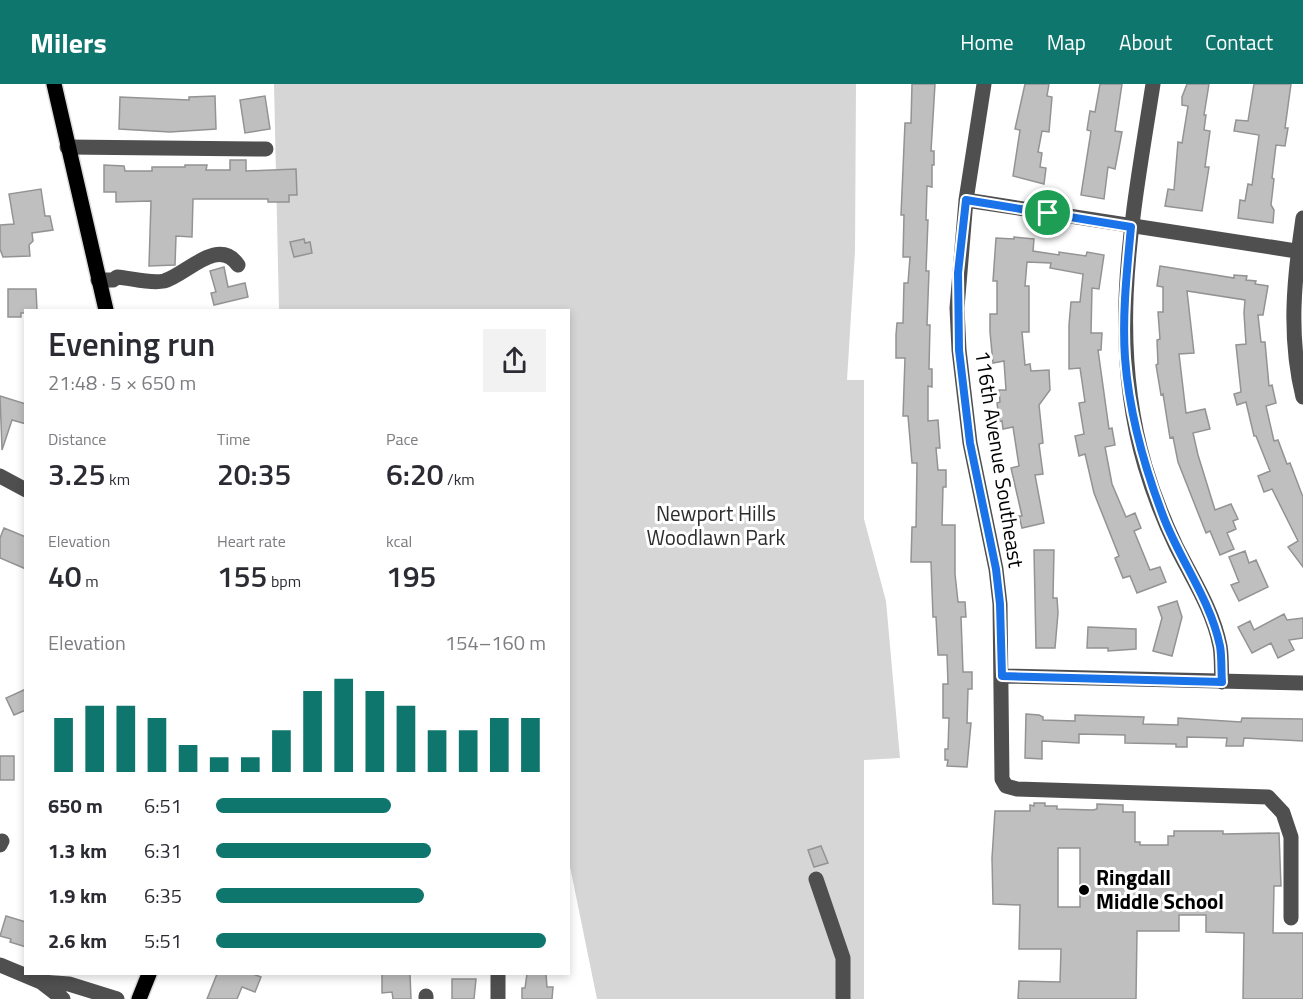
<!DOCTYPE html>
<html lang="en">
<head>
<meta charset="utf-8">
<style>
	body { margin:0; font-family:"Titillium Web",sans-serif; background:#f2f2f3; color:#2b2b33; height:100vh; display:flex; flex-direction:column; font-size:22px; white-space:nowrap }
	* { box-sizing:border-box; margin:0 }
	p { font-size:20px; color:#7c7c81 }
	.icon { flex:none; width:33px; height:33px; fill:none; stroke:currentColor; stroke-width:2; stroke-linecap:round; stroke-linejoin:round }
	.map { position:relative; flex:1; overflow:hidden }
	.details { position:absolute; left:24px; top:225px; width:546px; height:666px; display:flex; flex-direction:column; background:#fff; border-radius:0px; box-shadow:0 3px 9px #0003 }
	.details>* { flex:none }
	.pin { position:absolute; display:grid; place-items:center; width:51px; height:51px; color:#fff; margin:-26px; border:3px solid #fff; border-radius:50%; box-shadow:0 2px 6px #0007 }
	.round { display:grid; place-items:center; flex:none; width:63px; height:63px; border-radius:0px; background:#f2f2f3 }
	.head { display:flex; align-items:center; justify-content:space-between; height:102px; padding:0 24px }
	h1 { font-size:33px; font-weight:600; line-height:45px }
	.stats { display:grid; grid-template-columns:repeat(3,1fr); gap:9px; height:102px; padding:6px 24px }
	.stats div { display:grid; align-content:center }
	.stats b { font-size:30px; font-weight:600 }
	.stats small { font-size:16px; font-weight:400 }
	.stats p { font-size:16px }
	.chart { height:168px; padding:12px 24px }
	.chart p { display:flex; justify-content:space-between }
	.chart svg { width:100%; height:108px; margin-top:6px; stroke:#0f766e; stroke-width:6 }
	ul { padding:0 24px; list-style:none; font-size:20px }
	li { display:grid; grid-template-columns:96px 72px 1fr; align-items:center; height:45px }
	li i { height:15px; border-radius:8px; background:#0f766e }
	header { display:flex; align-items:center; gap:36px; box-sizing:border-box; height:84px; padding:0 30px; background:#0f766e; color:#fff }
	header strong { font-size:28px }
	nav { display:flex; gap:33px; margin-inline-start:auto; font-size:21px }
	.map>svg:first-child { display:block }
	.green { fill:#d6d6d6 }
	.building { fill:#bfbfbf; stroke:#939393; stroke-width:1.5; fill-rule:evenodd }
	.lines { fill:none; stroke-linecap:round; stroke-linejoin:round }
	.major-casing { stroke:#dbdbdb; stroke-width:18 }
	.minor { stroke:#4f4f4f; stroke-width:15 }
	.major { stroke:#000; stroke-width:15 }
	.route-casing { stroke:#fff; stroke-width:12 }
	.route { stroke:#1a73e8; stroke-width:8 }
	.poi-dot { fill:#000; stroke:#fff; stroke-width:2 }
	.labels { text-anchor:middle; stroke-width:6; stroke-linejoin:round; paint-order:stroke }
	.street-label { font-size:21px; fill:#000; stroke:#fff }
	.park-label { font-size:21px; fill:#2d2d2d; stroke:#fff }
	.poi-label { font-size:21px; font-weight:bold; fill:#000; stroke:#fff; text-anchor:start }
</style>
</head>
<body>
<header>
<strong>Milers</strong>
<nav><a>Home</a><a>Map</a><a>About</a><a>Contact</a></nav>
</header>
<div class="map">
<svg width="1303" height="915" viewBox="0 0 1303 915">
	<rect width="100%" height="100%" fill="#fff"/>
	<path class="green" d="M 274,0 L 856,0 L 855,167 L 847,296 L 864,296 L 864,435 L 886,517 L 900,674 L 864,676 L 864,915 L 597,915 L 568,773 L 568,226 L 279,226 Z"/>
	<path class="building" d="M 912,0 L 935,0 L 931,67 L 934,67 L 934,81 L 932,81 L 932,103 L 927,102 L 926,136 L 928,136 L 926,187 L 929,187 L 927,241 L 930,241 L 929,285 L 932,285 L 932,303 L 928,302 L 928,337 L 938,336 L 940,364 L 936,364 L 938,386 L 946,386 L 946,403 L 943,403 L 942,441 L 955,441 L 955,490 L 958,518 L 965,518 L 966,533 L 961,533 L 963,588 L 972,588 L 972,605 L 968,605 L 967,639 L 971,639 L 967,683 L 947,682 L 948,676 L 945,676 L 945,665 L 948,665 L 949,634 L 943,634 L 943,600 L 948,600 L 947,571 L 938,571 L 936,533 L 933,533 L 931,478 L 911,478 L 912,443 L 916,443 L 917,379 L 912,379 L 908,332 L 903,332 L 905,274 L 896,274 L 896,251 L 897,239 L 903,239 L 904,199 L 908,199 L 910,173 L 903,173 L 904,131 L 901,131 L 905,39 L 911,39 Z
		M 1025,0 L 1049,0 L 1047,12 L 1052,13 L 1049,48 L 1042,47 L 1038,68 L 1042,69 L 1040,83 L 1046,84 L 1044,100 L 1013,92 L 1020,46 L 1015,45 Z
		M 1100,0 L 1122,0 L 1115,47 L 1122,48 L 1119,64 L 1115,85 L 1108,83 L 1104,115 L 1081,111 L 1091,47 L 1087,46 L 1090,27 L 1095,28 Z
		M 1187,0 L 1209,0 L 1204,31 L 1206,31 L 1204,46 L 1210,47 L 1205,83 L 1209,83 L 1202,127 L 1165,122 L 1168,105 L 1174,106 L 1178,58 L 1182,59 L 1188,22 L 1182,21 L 1182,13 Z
		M 1254,0 L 1291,0 L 1285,44 L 1288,44 L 1285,62 L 1276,61 L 1272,94 L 1274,95 L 1271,121 L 1274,126 L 1273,139 L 1238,134 L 1240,116 L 1245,117 L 1248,100 L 1252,101 L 1259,51 L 1234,47 L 1236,36 L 1248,37 Z
		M 215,12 L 216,45 L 170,48 L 119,45 L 120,13 L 189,16 L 189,13 Z
		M 265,12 L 270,45 L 245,49 L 240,16 Z
		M 230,76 L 246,76 L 246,87 L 296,85 L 297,111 L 289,111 L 289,118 L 268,118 L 268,115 L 193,115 L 192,153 L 176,152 L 175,181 L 149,182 L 151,117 L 116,118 L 116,108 L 104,108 L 104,81 L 124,82 L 125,87 L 152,87 L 152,83 L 185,83 L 185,81 L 207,81 L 206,86 L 230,86 Z
		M 41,105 L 45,132 L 50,132 L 53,146 L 32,149 L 33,157 L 29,161 L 30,172 L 3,173 L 0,165 L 0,141 L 14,140 L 9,110 Z
		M 1014,153 L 1034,155 L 1033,167 L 1059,171 L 1059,168 L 1086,172 L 1087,168 L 1104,171 L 1099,205 L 1092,204 L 1091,249 L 1102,249 L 1101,266 L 1098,266 L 1109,345 L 1112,344 L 1115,361 L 1105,363 L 1112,400 L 1126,433 L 1135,429 L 1141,444 L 1134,447 L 1150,486 L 1160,483 L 1166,498 L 1137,509 L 1130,492 L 1123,494 L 1115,474 L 1119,472 L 1094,409 L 1085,370 L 1079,372 L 1075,352 L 1084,350 L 1079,319 L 1085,318 L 1080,284 L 1069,285 L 1069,241 L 1071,218 L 1080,218 L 1083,190 L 1050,184 L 1051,179 L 1027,178 L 1025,202 L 1029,202 L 1029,248 L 1022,248 L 1025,281 L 1030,280 L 1031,287 L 1049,286 L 1050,306 L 1039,321 L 1043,359 L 1039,360 L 1043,390 L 1035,391 L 1044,439 L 1022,444 L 1019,432 L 1022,432 L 1011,384 L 1019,382 L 1013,343 L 1003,345 L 1002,337 L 997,338 L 995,327 L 998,327 L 997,319 L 1000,318 L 999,306 L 1006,306 L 1004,277 L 993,279 L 990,248 L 990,230 L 997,230 L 997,197 L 993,197 L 996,154 L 1014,155 Z
		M 304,155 L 305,159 L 310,158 L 312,169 L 294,173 L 290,158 Z
		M 1160,182 L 1234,194 L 1234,191 L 1247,192 L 1246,196 L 1256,197 L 1255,200 L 1268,202 L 1263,231 L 1258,231 L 1261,258 L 1265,258 L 1269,302 L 1272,301 L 1276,319 L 1266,322 L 1274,357 L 1278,356 L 1287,380 L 1290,379 L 1303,413 L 1303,483 L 1288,463 L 1298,457 L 1272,405 L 1264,408 L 1258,392 L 1270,387 L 1256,352 L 1254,352 L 1246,318 L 1237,321 L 1234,310 L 1241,308 L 1236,261 L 1246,260 L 1244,229 L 1245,216 L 1187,207 L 1194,269 L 1179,270 L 1186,329 L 1205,325 L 1210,345 L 1193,349 L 1198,371 L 1215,426 L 1231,420 L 1238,435 L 1233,437 L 1236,445 L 1227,449 L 1234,465 L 1220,471 L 1210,447 L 1206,449 L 1178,378 L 1173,353 L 1170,354 L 1163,310 L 1161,311 L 1156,281 L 1158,280 L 1157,256 L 1160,255 L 1158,228 L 1163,228 L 1163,203 L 1157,202 Z
		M 224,183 L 228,203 L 245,199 L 248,213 L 214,221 L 211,209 L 216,208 L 210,187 Z
		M 8,205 L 36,205 L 37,226 L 26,226 L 26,229 L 21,229 L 21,233 L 8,233 Z
		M 0,312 L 26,320 L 26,340 L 12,336 L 2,366 Z
		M 4,444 L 26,453 L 26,485 L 0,474 L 0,454 Z
		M 1034,466 L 1054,466 L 1053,514 L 1057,514 L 1058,529 L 1055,564 L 1036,564 Z
		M 1245,467 L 1249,479 L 1256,476 L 1268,503 L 1239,517 L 1231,501 L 1239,498 L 1229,473 Z
		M 1177,517 L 1182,533 L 1172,572 L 1153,567 L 1162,534 L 1158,523 Z
		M 1284,530 L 1287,536 L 1303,534 L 1303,554 L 1289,556 L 1294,566 L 1278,574 L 1271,559 L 1252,569 L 1238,543 L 1250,537 L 1254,546 Z
		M 1088,543 L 1136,545 L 1136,565 L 1108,567 L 1108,564 L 1087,564 Z
		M 26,605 L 26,626 L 14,631 L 6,614 Z
		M 1026,630 L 1039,631 L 1043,633 L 1043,636 L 1075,637 L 1075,631 L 1144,633 L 1143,640 L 1178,641 L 1178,634 L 1241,638 L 1242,634 L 1303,635 L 1303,657 L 1244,654 L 1243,662 L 1226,662 L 1227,654 L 1187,653 L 1187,663 L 1176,663 L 1176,660 L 1125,659 L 1125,651 L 1079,650 L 1079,659 L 1042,657 L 1042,675 L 1025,674 Z
		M 0,672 L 14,672 L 14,696 L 0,696 Z
		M 1034,719 L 1045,719 L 1045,722 L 1057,722 L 1057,725 L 1093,726 L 1097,725 L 1097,720 L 1123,721 L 1123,728 L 1135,728 L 1135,758 L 1140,758 L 1140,761 L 1168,761 L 1168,752 L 1174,752 L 1174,747 L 1223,747 L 1223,750 L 1279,749 L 1281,802 L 1274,802 L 1273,849 L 1303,849 L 1303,915 L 1243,915 L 1244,849 L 1206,848 L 1206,831 L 1179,831 L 1179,847 L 1137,847 L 1136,915 L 1018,915 L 1019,897 L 1060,898 L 1061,865 L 1019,865 L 1020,821 L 993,820 L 992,774 L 995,727 L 1030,727 L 1030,721 L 1034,722 ZM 1058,764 L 1080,764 L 1080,823 L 1058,823 Z
		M 821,762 L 828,779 L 814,783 L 808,766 Z
		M 6,832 L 26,838 L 26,863 L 10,858 L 11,855 L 0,852 Z
		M 217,890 L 253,890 L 261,893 L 255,908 L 242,903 L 237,915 L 207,915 Z
		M 382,890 L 410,890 L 411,915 L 393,915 L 392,908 L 382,909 Z
		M 527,890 L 546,890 L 547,903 L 553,903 L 552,915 L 522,915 L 522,904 L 525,904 Z
		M 452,895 L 476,895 L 474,915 L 452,915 Z"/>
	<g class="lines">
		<defs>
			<path id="major" d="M 54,0 L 106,226
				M 139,915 L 149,890"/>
		</defs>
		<use href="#major" class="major-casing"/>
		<path class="minor" d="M 984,0 L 966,116 L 957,224 L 959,266 L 970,359 L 996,485 L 1000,520 L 1002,695 L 1006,702 L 1017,705 L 1268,713 L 1283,729 L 1291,753 L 1291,834
			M 1153,0 C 1133,129 1107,253 1145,382 C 1153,409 1164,437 1176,462 C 1192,494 1213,526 1220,562 C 1222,573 1221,586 1222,598
			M 67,63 L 266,65
			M 966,116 L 1303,168
			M 1303,134 C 1294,195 1288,252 1303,313
			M 98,196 L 113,196 L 117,193 C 131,194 150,200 164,197 C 186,191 218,152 238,181
			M 0,392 L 26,406
			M 1002,592 L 1303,599
			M 0,761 L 2,757
			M 816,795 L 843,874 L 843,915
			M 0,881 L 41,898 L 69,900 L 117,915
			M 41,898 L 63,915
			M 426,915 L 426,912
			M 498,915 L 498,890"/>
		<use href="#major" class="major"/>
	</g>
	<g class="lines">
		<defs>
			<path id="route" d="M 966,116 L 1131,143 C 1127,186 1122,231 1125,274 C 1129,327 1143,379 1162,429 C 1178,474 1210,514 1220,562 C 1222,573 1221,586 1222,598 L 1002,592 L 1000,520 L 996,485 L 970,359 L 959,266 L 958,189 Z"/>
		</defs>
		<use href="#route" class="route-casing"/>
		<use href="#route" class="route"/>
	</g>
	<circle class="poi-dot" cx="1084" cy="806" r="6"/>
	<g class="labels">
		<g class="street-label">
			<text transform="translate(999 375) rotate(81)" y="7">116th Avenue Southeast</text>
		</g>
		<g class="park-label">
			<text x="716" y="437">Newport Hills<tspan x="716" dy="24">Woodlawn Park</tspan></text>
		</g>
		<g class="poi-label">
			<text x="1096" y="801">Ringdall<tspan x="1096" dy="24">Middle School</tspan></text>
		</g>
	</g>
</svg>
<div class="pin" style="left:1048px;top:129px;background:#1e9e55"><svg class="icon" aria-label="arrive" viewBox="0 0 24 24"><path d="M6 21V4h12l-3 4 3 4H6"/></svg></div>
<section class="details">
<div class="head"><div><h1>Evening run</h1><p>21:48 · 5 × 650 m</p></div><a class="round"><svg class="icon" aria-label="share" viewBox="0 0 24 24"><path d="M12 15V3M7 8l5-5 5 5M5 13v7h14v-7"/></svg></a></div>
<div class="stats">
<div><p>Distance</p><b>3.25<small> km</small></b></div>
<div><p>Time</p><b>20:35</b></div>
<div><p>Pace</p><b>6:20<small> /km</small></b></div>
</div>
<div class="stats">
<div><p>Elevation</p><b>40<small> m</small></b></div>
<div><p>Heart rate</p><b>155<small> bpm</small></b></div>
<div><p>kcal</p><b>195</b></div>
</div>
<div class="chart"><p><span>Elevation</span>154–160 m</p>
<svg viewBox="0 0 160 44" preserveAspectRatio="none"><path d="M5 44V22M15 44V17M25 44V17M35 44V22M45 44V33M55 44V38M65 44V38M75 44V27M85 44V11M95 44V6M105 44V11M115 44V17M125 44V27M135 44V27M145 44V22M155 44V22"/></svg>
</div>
<ul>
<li><b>650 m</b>6:51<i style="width:53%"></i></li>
<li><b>1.3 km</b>6:31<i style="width:65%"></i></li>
<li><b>1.9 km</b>6:35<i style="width:63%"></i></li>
<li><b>2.6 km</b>5:51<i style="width:100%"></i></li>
</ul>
</section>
</div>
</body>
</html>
